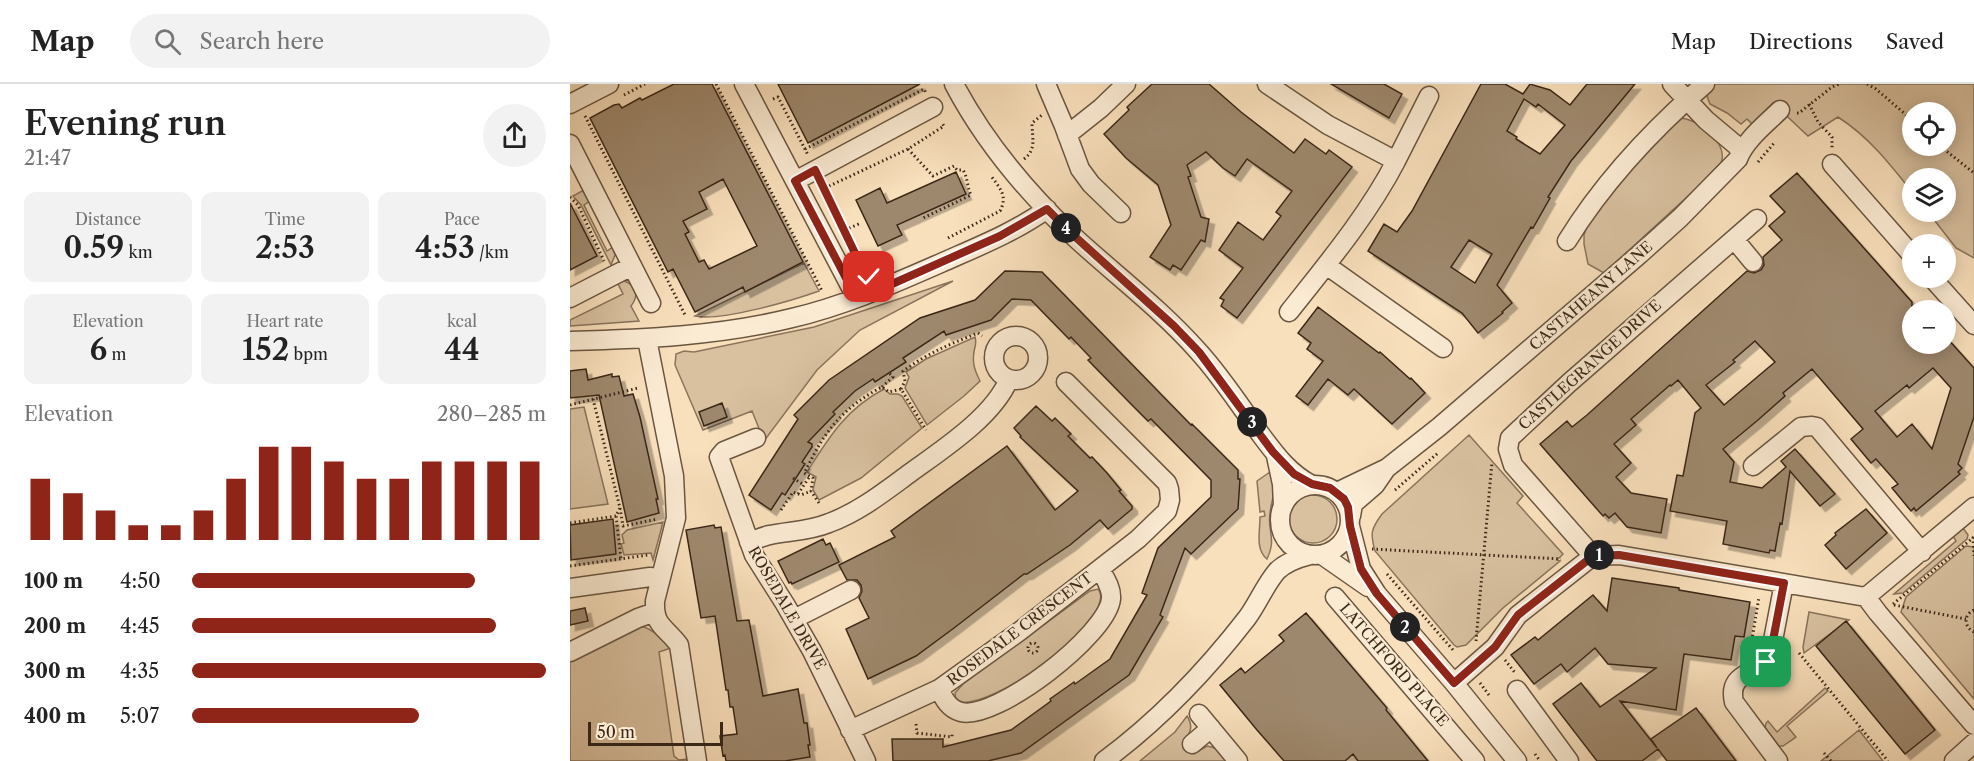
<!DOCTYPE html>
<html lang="en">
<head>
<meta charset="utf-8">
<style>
	body { margin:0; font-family:"Libre Caslon Text",serif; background:#f2f2f2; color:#222; height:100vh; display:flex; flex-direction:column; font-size:22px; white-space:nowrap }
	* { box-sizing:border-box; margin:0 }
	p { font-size:20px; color:#767676 }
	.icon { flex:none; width:33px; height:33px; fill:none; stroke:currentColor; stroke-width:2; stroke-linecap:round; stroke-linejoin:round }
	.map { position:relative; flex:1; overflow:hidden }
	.drawer { display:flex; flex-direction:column; background:#fff; width:570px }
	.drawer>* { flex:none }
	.buttons { position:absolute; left:1332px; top:18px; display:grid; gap:12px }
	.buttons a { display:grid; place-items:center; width:54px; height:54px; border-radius:50%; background:#fff; box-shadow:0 3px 15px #0003; font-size:30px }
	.scale { position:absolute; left:18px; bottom:15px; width:135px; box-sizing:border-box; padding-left:6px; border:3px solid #3b2817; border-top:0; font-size:16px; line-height:21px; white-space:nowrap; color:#3b2817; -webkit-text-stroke:4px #fbebd3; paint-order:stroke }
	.pin { position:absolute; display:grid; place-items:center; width:51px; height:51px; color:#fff; margin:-26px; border-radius:12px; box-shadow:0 3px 9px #0006 }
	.km { position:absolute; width:30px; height:30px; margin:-15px; border-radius:50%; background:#222; color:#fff; font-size:16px; line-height:30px; text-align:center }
	.round { display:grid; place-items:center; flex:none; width:63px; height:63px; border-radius:32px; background:#f2f2f2 }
	.headline { display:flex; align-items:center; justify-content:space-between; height:102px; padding:0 24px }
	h1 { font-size:33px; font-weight:600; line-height:45px }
	.figures { display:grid; grid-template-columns:repeat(3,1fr); gap:9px; height:102px; padding:6px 24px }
	.figures div { display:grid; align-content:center; border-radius:12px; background:#f2f2f2; text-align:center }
	.figures b { font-size:30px; font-weight:600 }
	.figures small { font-size:16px; font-weight:400 }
	.figures p { font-size:16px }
	.chart { height:168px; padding:12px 24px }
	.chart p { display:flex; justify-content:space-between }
	.chart svg { width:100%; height:108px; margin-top:6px; stroke:#8f2418; stroke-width:6 }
	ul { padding:0 24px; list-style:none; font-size:20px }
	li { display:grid; grid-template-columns:96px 72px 1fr; align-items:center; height:45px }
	li i { height:15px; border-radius:8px; background:#8f2418 }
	header { display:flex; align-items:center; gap:36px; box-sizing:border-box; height:84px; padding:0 30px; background:#fff; border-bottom:2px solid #e0e0e0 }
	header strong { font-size:28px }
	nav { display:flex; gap:33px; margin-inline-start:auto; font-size:21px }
	.search { width:420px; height:54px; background:#f2f2f2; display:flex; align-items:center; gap:15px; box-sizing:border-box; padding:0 21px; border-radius:33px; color:#767676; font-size:22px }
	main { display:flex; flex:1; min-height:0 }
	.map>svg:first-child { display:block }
	.green { fill:#d9c1a0; stroke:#8a745c; stroke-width:1.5; fill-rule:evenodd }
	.building { fill:#9e886d; stroke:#3b2817; stroke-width:1.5; fill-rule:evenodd; filter:url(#shadow) }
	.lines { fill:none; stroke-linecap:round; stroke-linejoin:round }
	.minor-casing { stroke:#6a5640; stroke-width:21 }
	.path { stroke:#3b2817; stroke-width:3; stroke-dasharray:1.5 3; stroke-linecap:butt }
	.minor { stroke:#fbebd3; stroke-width:18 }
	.route-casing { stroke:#fff; stroke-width:12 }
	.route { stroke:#8f2418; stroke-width:8 }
	.labels { text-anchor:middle; stroke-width:4.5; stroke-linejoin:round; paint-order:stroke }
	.street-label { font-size:15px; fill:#3b2817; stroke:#fbebd3 }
</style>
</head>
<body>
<header>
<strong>Map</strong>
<div class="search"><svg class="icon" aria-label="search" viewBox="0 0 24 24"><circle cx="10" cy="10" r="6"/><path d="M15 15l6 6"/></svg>Search here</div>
<nav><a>Map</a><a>Directions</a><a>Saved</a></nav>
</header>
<main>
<section class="drawer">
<div class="headline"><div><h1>Evening run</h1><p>21:47</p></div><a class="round"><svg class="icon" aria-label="share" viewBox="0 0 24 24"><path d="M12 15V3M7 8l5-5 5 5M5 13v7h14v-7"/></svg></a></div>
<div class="figures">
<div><p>Distance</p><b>0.59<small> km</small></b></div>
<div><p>Time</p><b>2:53</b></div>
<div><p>Pace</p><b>4:53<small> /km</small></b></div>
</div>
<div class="figures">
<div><p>Elevation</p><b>6<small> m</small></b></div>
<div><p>Heart rate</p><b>152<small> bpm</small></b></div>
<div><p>kcal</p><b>44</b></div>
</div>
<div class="chart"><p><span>Elevation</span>280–285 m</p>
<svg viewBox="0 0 160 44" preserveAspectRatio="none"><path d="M5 44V19M15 44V25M25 44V32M35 44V38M45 44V38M55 44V32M65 44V19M75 44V6M85 44V6M95 44V12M105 44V19M115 44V19M125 44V12M135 44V12M145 44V12M155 44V12"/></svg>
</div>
<ul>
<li><b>100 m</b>4:50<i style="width:80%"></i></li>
<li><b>200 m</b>4:45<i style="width:86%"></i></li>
<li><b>300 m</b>4:35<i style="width:100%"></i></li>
<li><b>400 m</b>5:07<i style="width:64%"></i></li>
</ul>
</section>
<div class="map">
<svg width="1404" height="677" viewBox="0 0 1404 677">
	<defs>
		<filter id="shadow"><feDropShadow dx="5.5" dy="5.5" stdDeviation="0" flood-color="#0004"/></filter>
	</defs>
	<rect width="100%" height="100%" fill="#f9e0bc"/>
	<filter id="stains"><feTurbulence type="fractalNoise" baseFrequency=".00333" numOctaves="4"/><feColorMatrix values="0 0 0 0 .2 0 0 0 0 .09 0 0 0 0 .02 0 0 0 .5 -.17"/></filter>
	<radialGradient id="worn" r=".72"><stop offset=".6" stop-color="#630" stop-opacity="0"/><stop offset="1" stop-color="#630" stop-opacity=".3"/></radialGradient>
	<path class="green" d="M 1143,0 L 1404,0 L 1404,174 L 1386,164 L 1358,128 L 1376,128 L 1376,94 L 1342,94 L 1342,108 C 1320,80 1299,53 1268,33 L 1238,52 L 1203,19 L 1182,40 L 1177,35 L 1171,40 L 1157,29 L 1140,20 L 1135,7 ZM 1342,28 L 1376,28 L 1376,62 L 1342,62 Z
		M 1110,34 C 1128,35 1159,59 1151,79 L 1129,102 L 1034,189 L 1018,180 L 1014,160 L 1014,151 L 1019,137 L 1053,89 Z
		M 14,106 L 20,117 L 14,121 L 37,167 L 43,163 L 45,171 L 41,181 L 11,121 L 3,112 Z
		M 234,179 L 249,207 C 224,216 150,238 125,232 Z
		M 54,197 C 67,201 69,212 61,222 L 69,237 L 0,242 L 0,236 L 53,210 L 47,198 Z
		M 383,197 L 290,246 L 247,286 L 194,357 L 182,327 L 133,346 L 105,281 L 106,270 L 114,267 L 124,268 L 244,243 Z
		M 405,253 C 407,259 405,261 404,268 C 402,279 405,287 410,297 L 394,312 L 357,341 L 335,304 L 339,293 L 336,288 L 356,275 Z
		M 314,305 L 320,310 L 328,310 L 332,312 L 352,344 L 291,394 L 249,416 L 243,406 L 246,393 L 237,388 C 259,353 276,325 314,305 Z
		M 14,323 L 38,420 L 0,425 L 0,325 Z
		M 899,351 L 953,412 L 947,419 L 993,470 L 987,476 L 990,477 L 933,524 L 896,561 L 887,563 L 884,561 L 805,467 C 800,449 801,445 812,430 Z
		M 700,388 C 709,405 702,411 700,429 C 697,448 707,454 697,475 C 685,465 690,448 690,433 L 695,432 L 694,427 L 690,428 L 687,397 Z
		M719 435a24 24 0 1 1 48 0a24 24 0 1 1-48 0Z
		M 93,438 L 83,476 L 81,469 L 54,471 L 51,460 L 54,459 L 52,451 L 57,446 Z
		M 1393,444 L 1398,451 L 1397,455 L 1333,509 L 1324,510 L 1386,457 L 1383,452 Z
		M 1396,462 L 1404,463 L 1404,615 L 1331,528 L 1336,513 Z
		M 528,505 C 551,532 419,631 386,617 L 385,609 L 393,600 L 520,507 Z
		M 1239,528 L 1279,536 L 1234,569 L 1233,563 Z
		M 71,542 C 83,545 93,556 101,564 L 89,568 L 104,672 L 109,676 L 118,675 L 117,677 L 0,677 L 0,574 Z
		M 1255,604 L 1258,607 L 1217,642 L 1226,653 L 1213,662 L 1208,662 L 1195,644 L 1196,639 L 1198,637 L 1207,648 Z
		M 617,632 C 624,643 620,649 614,658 L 624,670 L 637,662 C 647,663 651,669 658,677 L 570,677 L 605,648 Z
		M 1289,646 L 1313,677 L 1251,677 Z"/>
	<path class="building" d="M 104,0 L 142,0 L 233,178 L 175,208 L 173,203 L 125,228 L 103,185 L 98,188 L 20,34 L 44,21 L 49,20 L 52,24 L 70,14 L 72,16 ZM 153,95 L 187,162 L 139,185 L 134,176 L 129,178 L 115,150 L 119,148 L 113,137 L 137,125 L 129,108 Z
		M 208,0 L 350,0 L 238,59 Z
		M 582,0 L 639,0 L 671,28 L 724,69 L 735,55 L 756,70 L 759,66 L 782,83 L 667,234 L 651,222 L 654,216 L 650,214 L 673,184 L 649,166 L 668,138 L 693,156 L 711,132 L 706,128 L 722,107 L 677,75 L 665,92 L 653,84 L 636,68 L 617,81 L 621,92 L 618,93 L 631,133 L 639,135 L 635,158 L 631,156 L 611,186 L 603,181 L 600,186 L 580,173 L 601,141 L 588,101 L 556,74 L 534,50 L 559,26 L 557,23 Z
		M 761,0 L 814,0 L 832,10 L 819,34 Z
		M 911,0 L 935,0 L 953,10 L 960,0 L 980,6 L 1000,21 L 1017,0 L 1065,0 L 1001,77 L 978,113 L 980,114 L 963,144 L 961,143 L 927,201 L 942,219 L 932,228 L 933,229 L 908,249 L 892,229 L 798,167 L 814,140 L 827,148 L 842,127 ZM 954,15 L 966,23 L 968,20 L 995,41 L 970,70 L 946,55 L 947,53 L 937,47 ZM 899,156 L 922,170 L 905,199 L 881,183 Z
		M 386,88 L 396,110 L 327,141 L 332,151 L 308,162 L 286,116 L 310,104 L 317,119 Z
		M 1227,89 L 1342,218 L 1342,260 L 1376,260 L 1376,253 L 1404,284 L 1404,333 L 1388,380 L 1392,384 L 1388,388 L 1390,390 L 1346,427 L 1344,424 L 1341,427 L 1322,404 L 1328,400 L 1306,375 L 1301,379 L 1281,355 L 1293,345 L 1242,285 L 1213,309 L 1215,312 L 1188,336 L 1153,365 L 1164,378 L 1160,398 L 1192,404 L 1216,383 L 1211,377 L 1225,365 L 1265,410 L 1250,422 L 1220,387 L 1212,440 L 1210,439 L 1205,467 L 1200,466 L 1199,469 L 1153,460 L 1157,437 L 1100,427 L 1107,391 L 1113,392 L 1125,329 L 1131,324 L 1108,296 L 1101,302 L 1100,301 L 1061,335 L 1066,341 L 1044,360 L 1061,379 L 1046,393 L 1061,409 L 1097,415 L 1091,449 L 1057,443 L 1045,429 L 1039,434 L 1035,430 L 1033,432 L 970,360 L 997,337 L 1002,343 L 1017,331 L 1177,187 L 1184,189 L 1191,186 L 1194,181 L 1193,173 L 1212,156 L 1199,142 L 1215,128 L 1200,112 ZM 1185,257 L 1205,278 L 1154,321 L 1136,301 L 1165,278 L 1163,276 ZM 1363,284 L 1381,304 L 1362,365 L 1342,340 L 1327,353 L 1305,327 L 1337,301 L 1339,304 Z
		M 0,119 L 27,172 L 0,186 Z
		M 435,187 L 472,188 L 621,341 L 622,340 L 668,386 L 668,395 L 670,395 L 668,425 L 621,470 L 615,464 L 590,531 L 593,533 L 559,591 L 451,669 L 418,677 L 323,677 L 322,655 L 373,655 L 373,663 L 441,646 L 481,617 L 480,615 L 504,598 L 505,600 L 540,575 L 577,511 L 572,509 L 588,464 L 641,413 L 641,396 L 581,335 L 578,337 L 561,320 L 518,276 L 521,274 L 501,253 L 499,255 L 461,216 L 442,215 L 421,236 L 376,251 L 374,247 L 333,274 L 336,278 L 305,298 L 303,295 L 285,307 L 263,328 L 265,330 L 238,358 L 242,360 L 242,363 L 232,378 L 235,380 L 215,411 L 212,409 L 201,426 L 179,411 L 228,335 L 224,331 L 259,296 L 350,234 L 405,216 Z
		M 748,223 L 809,269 L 810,268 L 840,295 L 841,294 L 855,309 L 822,340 L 784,305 L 778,311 L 758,295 L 738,321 L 726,312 L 753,277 L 737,265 L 741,259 L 728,249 Z
		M 16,285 L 18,296 L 42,290 L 42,293 L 49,292 L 54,312 L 63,310 L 70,333 L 88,415 L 86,415 L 89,429 L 57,438 L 29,311 L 0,314 L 0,287 Z
		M 152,319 L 157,333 L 134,342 L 129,328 Z
		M 466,322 L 482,337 L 485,334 L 501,350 L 498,352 L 520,374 L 522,373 L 537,389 L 551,406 L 549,407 L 562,422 L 562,425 L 538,445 L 530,436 L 500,461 L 457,490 L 454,490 L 384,544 L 346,572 L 298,595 L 276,545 L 299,534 L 289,514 L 292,507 L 291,501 L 287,496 L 277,496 L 269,481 L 325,453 L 321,447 L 437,362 L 485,426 L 508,407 L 450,353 L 451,352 L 444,344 Z
		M 1296,425 L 1317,449 L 1276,485 L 1255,461 L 1266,451 L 1265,449 Z
		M 43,435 L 46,470 L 1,476 L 0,441 Z
		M 144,441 L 145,444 L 151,443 L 167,537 L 179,536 L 193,612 L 228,605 L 234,639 L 237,639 L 240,661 L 238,661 L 240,673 L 215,677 L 156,677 L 155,671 L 153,672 L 150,652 L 167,650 L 163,623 L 160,623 L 158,606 L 156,606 L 145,532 L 131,534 L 116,446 Z
		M 253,455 L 256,461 L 260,459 L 269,478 L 222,500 L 221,498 L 219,499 L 208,477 Z
		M 1042,494 L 1109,504 L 1109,506 L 1180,518 L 1174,553 L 1165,552 L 1161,576 L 1114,570 L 1106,626 L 1050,617 L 1087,664 L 1081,655 L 1126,624 L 1166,677 L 1097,677 L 1088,665 L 1072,677 L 1027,677 L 983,620 L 1011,599 L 1030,623 L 1086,584 L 1038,580 L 1025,564 L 997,588 L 991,580 L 964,600 L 941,571 L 965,553 L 968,556 L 1023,511 L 1037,527 Z
		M 15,524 L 18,537 L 0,541 L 0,527 Z
		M 736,529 L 817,624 L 816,626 L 858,677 L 788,677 L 783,670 L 775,677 L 714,677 L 687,646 L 650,601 L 671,584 L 675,589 L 714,557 L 709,551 Z
		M 1276,537 L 1365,646 L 1335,670 L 1246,562 Z"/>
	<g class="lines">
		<defs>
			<path id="minor" d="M 174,0 L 286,213
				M 384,0 C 414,57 455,106 501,150 C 543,189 590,224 628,267 C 651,292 671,323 691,351 C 706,371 719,389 742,401
				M 476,0 L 494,42 L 510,85 L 521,100 L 551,129
				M 697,0 L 758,41 L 826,77 C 798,131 757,180 719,228
				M 1102,0 L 1136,36 L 1167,62 L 1170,68
				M 0,20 L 39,0
				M 497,51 L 531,24 L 556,0
				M 0,60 L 81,219
				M 826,77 L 859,12
				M 1262,80 L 1342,171
				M 225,97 L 363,23
				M 1164,155 L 1183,178
				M 997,157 C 1034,97 1082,46 1135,0
				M 756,181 L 873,264
				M 1362,194 L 1404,241
				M 0,214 L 62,182
				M424 274a22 22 0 1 1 44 0a22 22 0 1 1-44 0Z
				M 77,255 L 104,392 L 106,434 L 85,517 C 84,543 95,542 109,561 L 127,677
				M 0,257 C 74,255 149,252 222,234 C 274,222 323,200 371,179 C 407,163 445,148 477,125
				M 186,354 L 154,367 L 149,373 L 184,471 L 215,520 L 242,567 L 296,677
				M 706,372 L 712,400 L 713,422
				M 1183,382 L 1231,343 L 1242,342 L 1247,343 L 1352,468
				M710 436a35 35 0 1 1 70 0a35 35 0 1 1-70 0Z
				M 767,408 L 817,384 L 869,343 L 1070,170 L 1110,134 L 1168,75 C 1175,56 1196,40 1210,26
				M 781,432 L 783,420 L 805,401 L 816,385
				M 780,442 L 791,485 L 807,510 L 884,599 L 947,677
				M 179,458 C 186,456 193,452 200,451 C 220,447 240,447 259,439 C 289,428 314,408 340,389 C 373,365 423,333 439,295
				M 752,471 L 798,503
				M 1023,472 L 943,381 L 938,365 L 940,354 L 999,299 L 1187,135
				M 0,504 L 80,493 L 91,494
				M 765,513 L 905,677
				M 1296,513 L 1308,529 L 1404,641
				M 224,535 L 281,506
				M 0,568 L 68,534 L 85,528
				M 884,599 L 925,563 L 948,531 L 1023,472 L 1049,471 L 1296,513 L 1404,423
				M 369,605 C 374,615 379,625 391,628 C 426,637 537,551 541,515 C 542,504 535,494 530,485
				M 947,606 L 999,677
				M 629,630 L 668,677
				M 280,646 L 369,605 L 450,547 L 568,455 L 597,427 L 600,416 L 599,405 L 597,399 L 496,298
				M 622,660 L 641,644
				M 534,677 C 588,637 636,587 677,534 C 688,519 695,501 707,487 C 716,478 728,474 740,471
				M 1208,677 L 1164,618 C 1157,587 1187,592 1200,572 L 1214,499
				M 1384,677 L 1404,659"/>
		</defs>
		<use href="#minor" class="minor-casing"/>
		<path class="path" d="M 146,0 L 252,207
			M 1297,0 L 1306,5 L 1342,36
			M 54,11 L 75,0
			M 203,15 L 208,13 L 238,71
			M 1239,20 L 1248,38 L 1262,53 L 1262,65
			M 1227,29 L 1229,29 L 1262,3 L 1269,0
			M 15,32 L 116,233
			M 1370,62 L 1404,89
			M 235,65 L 354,5 L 356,9
			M 338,65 L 363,92 L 384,82 L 387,86 L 393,86 C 398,94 397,103 401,111 L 353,134
			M 454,75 C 467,65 462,54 462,39 L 472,31
			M 1188,78 L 1205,58
			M 253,101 L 289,176
			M 255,104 L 338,65 L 374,42 L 372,39
			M 0,113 L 8,121 L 34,177
			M 275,146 L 291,139
			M 378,154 L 430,127 C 438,112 430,104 421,92
			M 312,303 L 323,293 L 319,289
			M 331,305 L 335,297 L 333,287 C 360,268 378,261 408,249 L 412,252
			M 23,315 L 50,424 L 46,432 L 51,475
			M 0,321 L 68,304
			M 223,394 L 234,401
			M 825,406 L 868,369
			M 228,410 L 240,392
			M 249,419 L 241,407 L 243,394 L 234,389 C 241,377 247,363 255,352 C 270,330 289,315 312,303 L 319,308 L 331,305 L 356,346
			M 50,424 L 53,442 L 88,435
			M 211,426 L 223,408 L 231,411 L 241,407
			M 0,439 L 46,432
			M 1403,453 L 1404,472
			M 802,465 L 991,475
			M 0,482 L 78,471
			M 817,490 L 883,566
			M 1323,520 L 1404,453
			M 1324,521 L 1396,535
			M 1404,526 C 1393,531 1394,543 1404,548
			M 906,557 L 922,378
			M458 564a5 5 0 1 1 10 0a5 5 0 1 1-10 0Z
			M 1181,561 L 1189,513
			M 1229,569 L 1318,677
			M 935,576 L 946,590
			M 910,599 L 919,611
			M 346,640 L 347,649 L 382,653 L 382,649
			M 1254,669 L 1261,677
			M 965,670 L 970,677"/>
		<use href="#minor" class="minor"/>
	</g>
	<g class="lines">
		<defs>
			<path id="route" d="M 299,193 L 296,192 L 245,86 L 225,97 L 286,213 L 322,200 L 430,152 L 477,125 L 501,149 L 604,242 L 629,268 L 703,368 L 724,390 L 742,400 L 760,404 L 774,415 L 778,423 L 780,442 L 791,485 L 807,510 L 884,599 L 925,563 L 948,531 L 1023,472 L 1049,471 L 1214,499 L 1200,572 L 1196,578"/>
		</defs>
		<use href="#route" class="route-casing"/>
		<use href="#route" class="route"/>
	</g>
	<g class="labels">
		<g class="street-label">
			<text transform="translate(1021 212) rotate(-41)" y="5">CASTAHEANY LANE</text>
			<text transform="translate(1020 281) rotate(-42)" y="5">CASTLEGRANGE DRIVE</text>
			<text transform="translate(217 524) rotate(60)" y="5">ROSEDALE DRIVE</text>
			<text transform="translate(450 545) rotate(-37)" y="5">ROSEDALE CRESCENT</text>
			<text transform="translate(824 581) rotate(49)" y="5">LATCHFORD PLACE</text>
		</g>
	</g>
	<rect width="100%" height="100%" filter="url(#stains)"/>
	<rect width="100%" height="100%" fill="url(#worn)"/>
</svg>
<div class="buttons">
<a><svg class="icon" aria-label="locate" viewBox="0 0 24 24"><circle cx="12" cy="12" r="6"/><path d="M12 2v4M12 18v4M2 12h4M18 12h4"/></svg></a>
<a><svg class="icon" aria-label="layers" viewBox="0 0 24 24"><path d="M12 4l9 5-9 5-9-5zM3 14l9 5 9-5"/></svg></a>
<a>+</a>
<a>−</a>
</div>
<div class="scale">50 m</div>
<div class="pin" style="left:1196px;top:578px;background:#1e9e55"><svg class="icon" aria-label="arrive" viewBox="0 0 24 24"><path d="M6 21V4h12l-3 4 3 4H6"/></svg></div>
<div class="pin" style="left:299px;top:193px;background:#d93025"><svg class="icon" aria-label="check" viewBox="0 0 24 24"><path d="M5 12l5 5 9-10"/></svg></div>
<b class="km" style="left:1029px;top:471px">1</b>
<b class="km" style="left:835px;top:543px">2</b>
<b class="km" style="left:682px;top:338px">3</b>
<b class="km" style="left:496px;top:144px">4</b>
</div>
</main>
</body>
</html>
